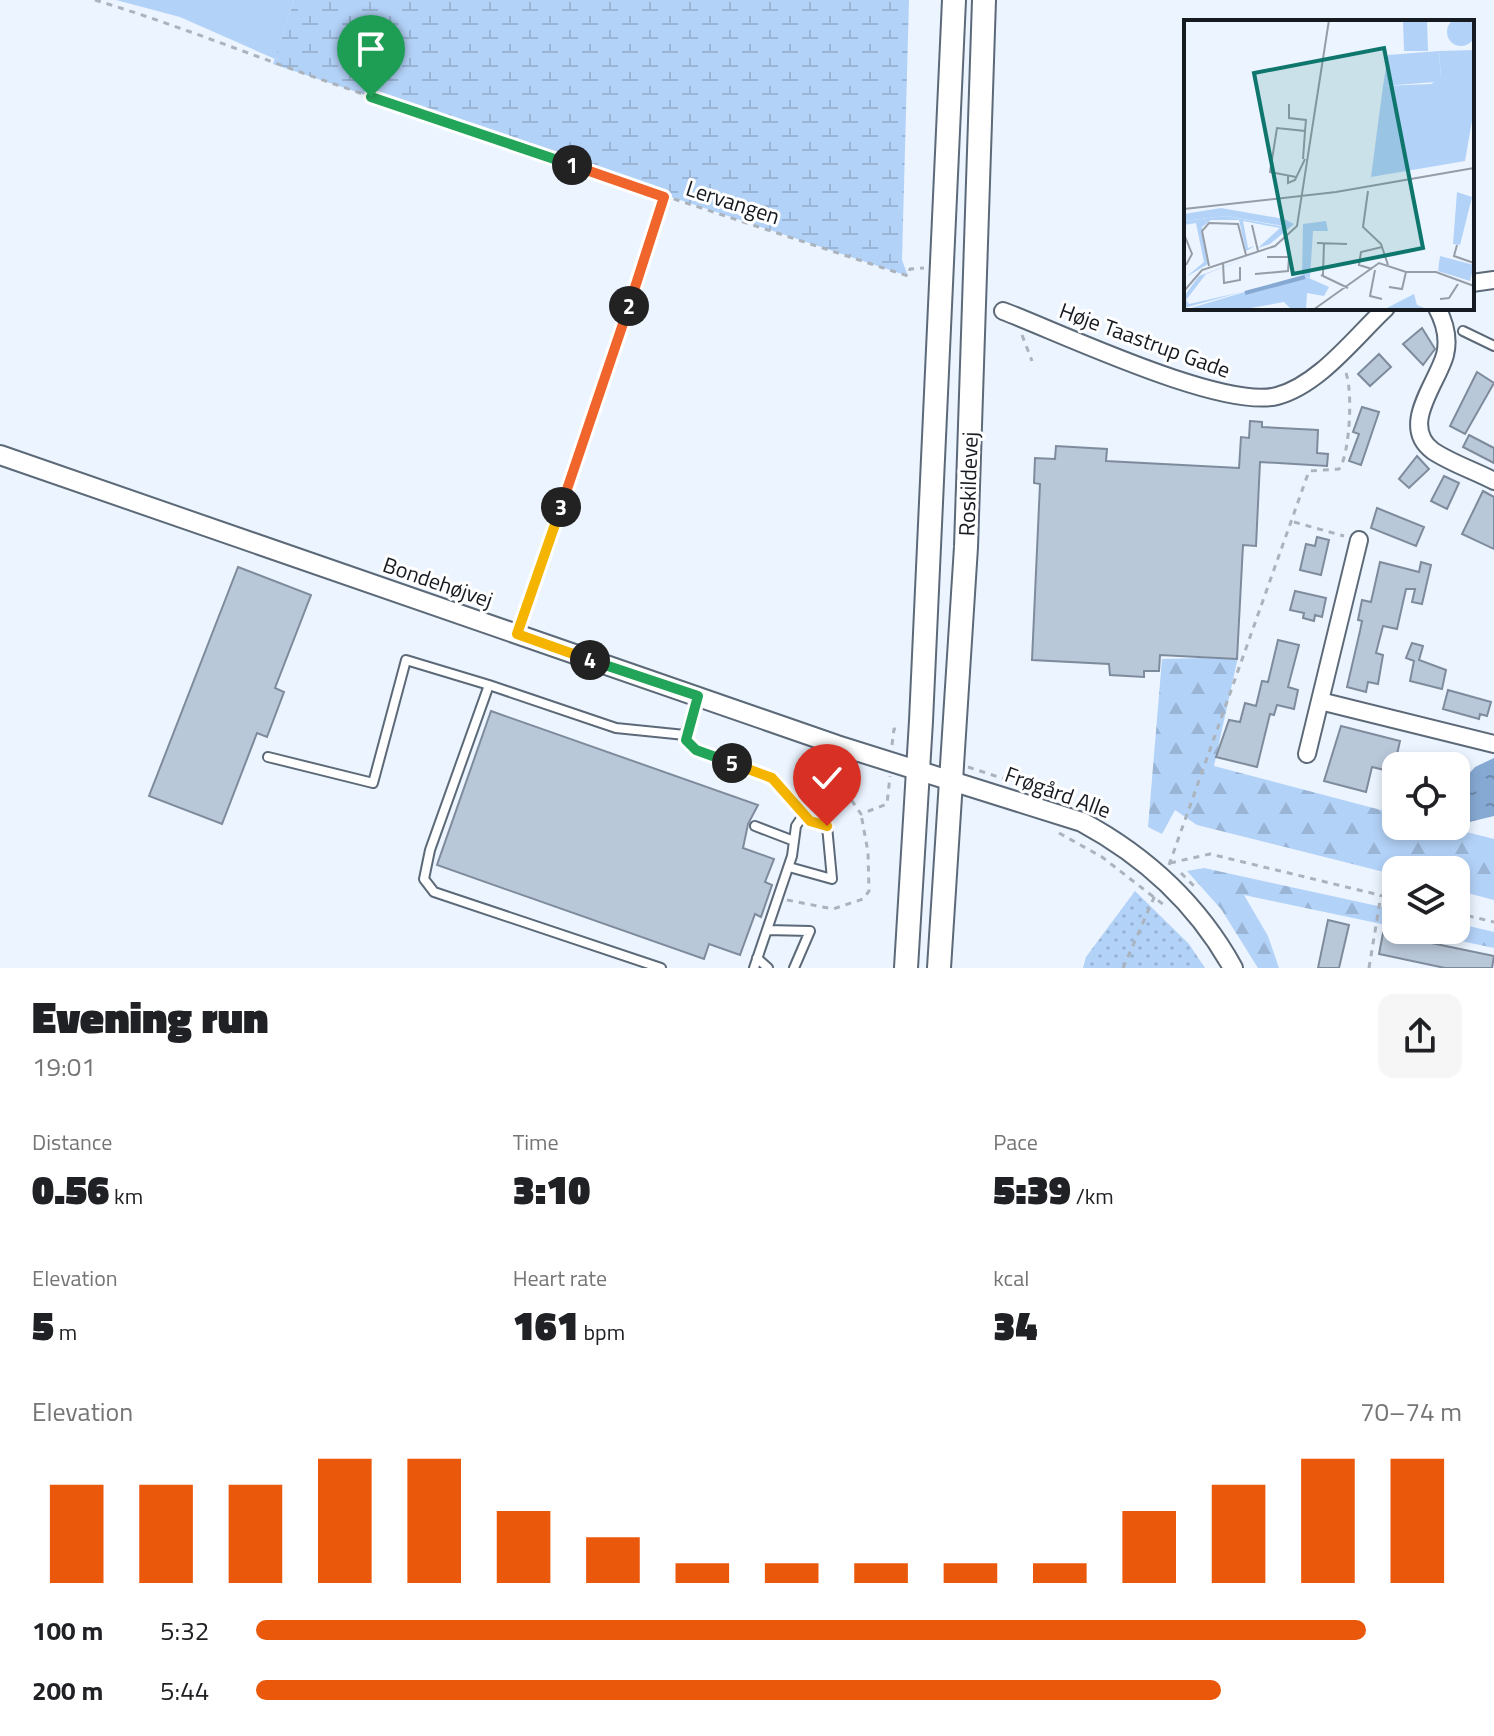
<!DOCTYPE html>
<html lang="en">
<head>
<meta charset="utf-8">
<style>
	body { margin:0; font-family:"Titillium Web",sans-serif; background:#f6f6f6; color:#202124; height:100vh; display:flex; flex-direction:column; font-size:30px; white-space:nowrap }
	* { box-sizing:border-box; margin:0 }
	p { font-size:26px; color:#757577 }
	.icon { flex:none; width:44px; height:44px; fill:none; stroke:currentColor; stroke-width:2; stroke-linecap:round; stroke-linejoin:round }
	.map { position:relative; height:968px; overflow:hidden }
	.sheet { display:flex; flex-direction:column; background:#fff; flex:1 }
	.sheet>* { flex:none }
	.controls { position:absolute; left:1382px; top:752px; display:grid; gap:16px }
	.controls a { display:grid; place-items:center; width:88px; height:88px; border-radius:16px; background:#fff; box-shadow:0 4px 12px #0003; font-size:40px }
	.pin { position:absolute; display:grid; place-items:center; width:68px; height:68px; color:#fff; margin:-82px -34px; border-radius:50% 50% 50% 0; rotate:-45deg; box-shadow:0 0 8px #0007 }
	.pin .icon { rotate:45deg }
	.km { position:absolute; width:40px; height:40px; margin:-20px; border-radius:50%; background:#222; color:#fff; font-size:22px; line-height:40px; text-align:center }
	.round { display:grid; place-items:center; flex:none; width:84px; height:84px; border-radius:16px; background:#f6f6f6 }
	.summary { display:flex; align-items:center; justify-content:space-between; height:136px; padding:0 32px }
	h1 { font-size:44px; font-weight:800; line-height:60px }
	.metrics { display:grid; grid-template-columns:repeat(3,1fr); gap:12px; height:136px; padding:8px 32px }
	.metrics div { display:grid; align-content:center }
	.metrics b { font-size:40px; font-weight:800 }
	.metrics small { font-size:22px; font-weight:400 }
	.metrics p { font-size:22px }
	.chart { height:224px; padding:16px 32px }
	.chart p { display:flex; justify-content:space-between }
	.chart svg { width:100%; height:144px; margin-top:8px; stroke:#ea580c; stroke-width:6 }
	ul { padding:0 32px; list-style:none; font-size:26px }
	li { display:grid; grid-template-columns:128px 96px 1fr; align-items:center; height:60px }
	li i { height:20px; border-radius:10px; background:#ea580c }
	.map>svg:first-child { display:block }
	.grass { fill:url(#grass-dots) }
	.forest { fill:url(#forest-firs) }
	.wetland { fill:url(#wetland-marsh) }
	.garden { fill:#b3d2f8 }
	.water { fill:url(#water-ripples) }
	.building { fill:#b9c8d9; stroke:#7e8b9c; stroke-width:2 }
	.lines { fill:none; stroke-linecap:round; stroke-linejoin:round }
	.service-casing { stroke:#5c6978; stroke-width:12 }
	.minor-casing { stroke:#5c6978; stroke-width:20 }
	.tertiary-casing { stroke:#5c6978; stroke-width:22 }
	.secondary-casing { stroke:#5c6978; stroke-width:26 }
	.path { stroke:#abb3bc; stroke-width:3; stroke-dasharray:6 6; stroke-linecap:butt }
	.service { stroke:#fff; stroke-width:8 }
	.minor { stroke:#fff; stroke-width:16 }
	.tertiary { stroke:#fff; stroke-width:18 }
	.secondary { stroke:#fff; stroke-width:22 }
	.split-1-casing { stroke:#fff; stroke-width:16 }
	.split-2-casing { stroke:#fff; stroke-width:16 }
	.split-3-casing { stroke:#fff; stroke-width:16 }
	.split-4-casing { stroke:#fff; stroke-width:16 }
	.split-5-casing { stroke:#fff; stroke-width:16 }
	.split-6-casing { stroke:#fff; stroke-width:16 }
	.split-1 { stroke:#22a559; stroke-width:10 }
	.split-2 { stroke:#f0652b; stroke-width:10 }
	.split-3 { stroke:#f0652b; stroke-width:10 }
	.split-4 { stroke:#f5b400; stroke-width:10 }
	.split-5 { stroke:#22a559; stroke-width:10 }
	.split-6 { stroke:#f5b400; stroke-width:10 }
	.labels { text-anchor:middle; stroke-width:6; stroke-linejoin:round; paint-order:stroke }
	.street-label { font-size:22px; fill:#161b21; stroke:#fff }
	.inset-river { fill:none; stroke:#86a9d3; stroke-width:4 }
	.inset-road { fill:none; stroke:#969da6; stroke-width:2 }
	.view { fill:#0f766e; fill-opacity:0.15; stroke:#0f766e; stroke-width:4 }
	.inset-edge { fill:none; stroke:#161b21; stroke-width:4 }
</style>
</head>
<body>
<div class="map">
<svg width="1494" height="968" viewBox="0 0 1494 968">
	<defs>
		<pattern id="grass-dots" width="8" height="8" patternUnits="userSpaceOnUse" patternTransform="scale(2)"><rect width="8" height="8" fill="#b3d2f8"/><path d="M2 2h.1M6 6h.1" fill="none" stroke="#99b4d4" stroke-width="1.8" stroke-linecap="round"/></pattern>
		<pattern id="forest-firs" width="22" height="20" patternUnits="userSpaceOnUse" patternTransform="scale(2)"><rect width="22" height="20" fill="#b3d2f8"/><path d="M5 1l3.5 6h-7zM16 11l3.5 6h-7z" fill="#99b4d4"/></pattern>
		<pattern id="wetland-marsh" width="20" height="14" patternUnits="userSpaceOnUse" patternTransform="scale(2)"><rect width="20" height="14" fill="#b3d2f8"/><path d="M1 5h8M5 5V1M11 12h8M15 12V8" fill="none" stroke="#99b4d4"/></pattern>
		<pattern id="water-ripples" width="26" height="14" patternUnits="userSpaceOnUse" patternTransform="scale(2)"><rect width="26" height="14" fill="#86a9d3"/><path d="M2 4q2-2 4 0t4 0M15 11q2-2 4 0t4 0" fill="none" stroke="#6d89ab"/></pattern>
	</defs>
	<rect width="100%" height="100%" fill="#ebf4ff"/>
	<path class="grass" d="M 1135,891 L 1189,944 L 1205,968 L 1083,968 L 1086,957 Z"/>
	<path class="forest" d="M 1238,657 L 1214,766 L 1396,814 L 1396,826 L 1443,826 L 1494,839 L 1494,900 L 1456,890 L 1456,870 L 1396,870 L 1396,875 L 1197,825 L 1175,810 L 1162,834 L 1148,827 L 1162,659 Z
		M 1204,868 L 1396,910 L 1396,927 L 1244,895 L 1268,936 L 1279,968 L 1258,968 L 1221,909 L 1187,871 Z
		M 1456,923 L 1494,932 L 1494,948 L 1409,930 L 1456,930 Z"/>
	<path class="wetland" d="M 294,0 L 909,0 L 902,260 L 908,276 L 273,64 Z"/>
	<path class="garden" d="M 116,0 L 294,0 L 275,59 L 180,17 Z"/>
	<path class="water" d="M 1494,758 L 1494,816 L 1465,823 L 1456,813 L 1456,788 L 1475,767 Z"/>
	<path class="building" d="M 1422,328 L 1435,349 L 1423,365 L 1403,344 Z
		M 1379,354 L 1391,367 L 1370,386 L 1358,374 Z
		M 1477,372 L 1494,383 L 1465,434 L 1450,426 Z
		M 1362,407 L 1379,412 L 1361,465 L 1349,461 L 1359,434 L 1353,432 Z
		M 1250,421 L 1262,422 L 1262,427 L 1318,430 L 1317,453 L 1328,454 L 1327,466 L 1260,462 L 1256,546 L 1243,545 L 1237,659 L 1160,655 L 1159,671 L 1144,671 L 1144,677 L 1110,675 L 1109,664 L 1032,660 L 1040,484 L 1034,483 L 1035,458 L 1055,459 L 1056,446 L 1107,449 L 1106,461 L 1239,468 L 1241,437 L 1249,438 Z
		M 1469,435 L 1494,448 L 1494,463 L 1463,447 Z
		M 1417,456 L 1429,469 L 1409,488 L 1399,479 Z
		M 1444,476 L 1459,483 L 1447,509 L 1431,501 Z
		M 1483,491 L 1494,497 L 1494,549 L 1462,534 Z
		M 1377,508 L 1424,527 L 1416,546 L 1371,528 Z
		M 1317,537 L 1329,540 L 1321,575 L 1300,570 L 1306,544 L 1315,546 Z
		M 1380,562 L 1419,572 L 1421,562 L 1431,565 L 1422,604 L 1412,602 L 1415,589 L 1406,589 L 1397,629 L 1383,626 L 1376,653 L 1383,655 L 1378,684 L 1368,682 L 1366,692 L 1347,687 L 1360,631 L 1362,621 L 1358,620 L 1362,600 L 1371,602 Z
		M 238,567 L 311,595 L 275,688 L 284,692 L 267,737 L 257,733 L 222,824 L 149,796 Z
		M 1295,591 L 1326,598 L 1322,617 L 1315,615 L 1314,621 L 1303,618 L 1304,613 L 1290,610 Z
		M 1278,640 L 1299,645 L 1288,687 L 1298,690 L 1294,709 L 1277,705 L 1274,715 L 1270,714 L 1257,767 L 1216,757 L 1229,720 L 1240,722 L 1245,703 L 1256,706 L 1262,681 L 1268,682 Z
		M 1412,643 L 1423,646 L 1419,660 L 1446,670 L 1442,689 L 1410,681 L 1414,661 L 1406,658 Z
		M 1448,690 L 1491,702 L 1487,716 L 1480,714 L 1479,719 L 1443,709 Z
		M 491,711 L 758,805 L 748,824 L 743,848 L 774,859 L 765,882 L 772,885 L 761,917 L 755,914 L 740,955 L 709,944 L 704,959 L 437,865 Z
		M 1341,726 L 1400,741 L 1393,772 L 1372,767 L 1366,792 L 1324,781 Z
		M 1328,920 L 1349,925 L 1339,968 L 1318,968 Z
		M 1383,933 L 1494,956 L 1492,968 L 1445,968 L 1379,954 Z"/>
	<g class="lines">
		<defs>
			<path id="service" d="M 1463,331 L 1494,346
				M 698,696 L 685,735 L 692,747 L 772,778 L 810,821 L 827,826 L 832,879 L 789,867
				M 268,757 L 373,783 L 406,660 L 489,685
				M 755,826 L 794,841
				M 767,930 L 810,931 L 794,968
				M 757,958 L 768,968
				M 661,968 L 434,892 L 424,879 L 430,850 L 489,685 L 616,728 L 685,735
				M 754,968 L 792,856 L 796,826 L 804,814"/>
			<path id="minor" d="M 1472,283 L 1494,280
				M 1437,308 C 1445,323 1449,339 1445,355 C 1437,384 1399,426 1433,451 C 1451,463 1475,471 1494,481
				M 1003,311 C 1061,333 1222,410 1277,396 C 1319,385 1355,337 1386,308
				M 1320,701 L 1494,744
				M 1307,754 L 1359,540"/>
			<path id="tertiary" d="M 0,455 L 837,745 L 1082,822 C 1145,856 1198,905 1233,968"/>
			<path id="secondary" d="M 906,968 L 921,721 L 954,0
				M 939,968 L 966,547 L 984,0"/>
		</defs>
		<use href="#service" class="service-casing"/>
		<use href="#minor" class="minor-casing"/>
		<use href="#tertiary" class="tertiary-casing"/>
		<use href="#secondary" class="secondary-casing"/>
		<path class="path" d="M 95,0 C 178,25 258,58 340,86 C 529,151 718,214 908,276 L 910,269 L 924,268
			M 1022,335 L 1032,361
			M 1294,522 L 1344,536
			M 522,622 L 664,197
			M 892,745 L 894,729 L 901,730
			M 968,767 L 1056,796
			M 821,812 L 830,790 L 850,798 L 861,814 L 887,804 L 890,776
			M 1059,833 L 1102,857 L 1164,905
			M 1170,863 L 1210,854 L 1396,899
			M 1169,865 L 1309,471 L 1339,469 C 1350,456 1354,383 1344,369
			M 1181,873 L 1195,887
			M 787,900 L 833,909 L 863,899 L 869,891 L 868,852 L 861,814
			M 1456,913 L 1494,922
			M 1123,968 L 1156,893
			M 1369,968 L 1381,895"/>
		<use href="#service" class="service"/>
		<use href="#minor" class="minor"/>
		<use href="#tertiary" class="tertiary"/>
		<use href="#secondary" class="secondary"/>
	</g>
	<g class="lines">
		<defs>
			<path id="split-1" d="M 371,97 L 572,165"/>
			<path id="split-2" d="M 572,165 L 664,197 L 629,306"/>
			<path id="split-3" d="M 561,507 L 629,306"/>
			<path id="split-4" d="M 561,507 L 517,634 L 590,660"/>
			<path id="split-5" d="M 590,660 L 698,696 L 686,740 L 696,750 L 732,763"/>
			<path id="split-6" d="M 732,763 L 772,778 L 810,821 L 827,826"/>
		</defs>
		<use href="#split-1" class="split-1-casing"/>
		<use href="#split-2" class="split-2-casing"/>
		<use href="#split-3" class="split-3-casing"/>
		<use href="#split-4" class="split-4-casing"/>
		<use href="#split-5" class="split-5-casing"/>
		<use href="#split-6" class="split-6-casing"/>
		<use href="#split-1" class="split-1"/>
		<use href="#split-2" class="split-2"/>
		<use href="#split-3" class="split-3"/>
		<use href="#split-4" class="split-4"/>
		<use href="#split-5" class="split-5"/>
		<use href="#split-6" class="split-6"/>
	</g>
	<g class="labels">
		<g class="street-label">
			<text transform="translate(733 202) rotate(18)" y="8">Lervangen</text>
			<text transform="translate(1145 340) rotate(20)" y="8">Høje Taastrup Gade</text>
			<text transform="translate(968 484) rotate(-88)" y="8">Roskildevej</text>
			<text transform="translate(438 582) rotate(19)" y="8">Bondehøjvej</text>
			<text transform="translate(1058 792) rotate(20)" y="8">Frøgård Alle</text>
		</g>
	</g>
	<g transform="translate(1184 20)">
		<rect width="290" height="290" fill="#ebf4ff"/>
		<path d="M 37,188 L 100,199 L 110,204 L 86,224 L 99,206 L 42,196 L 0,201 L 0,194 ZM 118,255 L 145,267 L 140,276 L 123,273 L 122,290 L 108,290 L 100,282 L 55,290 L 0,290 ZM 230,274 L 233,285 L 245,290 L 199,290 Z" fill="#b3d2f8"/>
		<path d="M263 12a14 14 0 1 1 28 0a14 14 0 1 1-28 0ZM 273,172 L 288,177 L 276,225 L 269,224 ZM 42,196 L 100,207 L 86,224 L 74,228 L 96,208 L 59,201 L 64,228 L 71,226 L 62,231 L 55,200 L 27,200 L 18,207 L 24,244 L 2,257 L 20,242 L 12,203 L 0,205 L 0,201 ZM 142,201 L 144,211 L 129,211 L 126,258 L 118,255 L 119,204 ZM 66,237 L 22,254 L 2,280 L 5,284 L 58,272 L 0,288 L 1,275 L 15,256 Z" fill="#b3d2f8"/>
		<path d="M 290,30 L 290,89 L 281,141 L 187,157 L 199,66 L 247,64 L 257,58 L 255,31 Z" fill="#b3d2f8"/>
		<path d="M 256,236 L 290,245 L 286,261 L 254,251 Z" fill="#b3d2f8"/>
		<path d="M 219,1 L 243,1 L 244,31 L 220,31 ZM 255,31 L 257,58 L 251,62 L 199,66 L 204,35 Z" fill="#b3d2f8"/>
		<path class="inset-river" d="M 61,273 L 121,257"/>
		<path class="inset-road" d="M 105,84 L 105,98 L 122,100 L 121,111M 104,156 L 104,163 L 111,160 L 121,139M 112,157 L 86,152 L 93,108 L 121,111 L 119,139M 184,171 L 179,207 L 197,224 L 204,245M 0,189 L 152,172 L 290,148M 68,205 L 74,231M 0,214 L 8,234 L 2,245M 133,223 L 163,224M 273,225 L 270,236 L 290,243M 39,242 L 40,263 L 56,260 L 56,247M 25,246 L 18,211 L 25,203 L 54,204 L 62,235M 188,249 L 175,245 L 177,232 L 198,227M 191,250 L 186,276 L 198,279M 71,254 L 104,251 L 105,237 L 83,237M 137,255 L 164,268M 139,255 L 140,223M 205,267 L 218,269 L 222,252M 0,271 L 18,250 L 91,226 L 113,206 L 145,0M 256,279 L 265,278 L 274,264M 129,290 L 195,243 L 222,252 L 252,252 L 290,266"/>
		<path class="view" d="M 200,28 L 239,228 L 109,254 L 70,53 Z"/>
		<rect width="290" height="290" class="inset-edge"/>
	</g>
</svg>
<div class="controls">
<a><svg class="icon" aria-label="locate" viewBox="0 0 24 24"><circle cx="12" cy="12" r="6"/><path d="M12 2v4M12 18v4M2 12h4M18 12h4"/></svg></a>
<a><svg class="icon" aria-label="layers" viewBox="0 0 24 24"><path d="M12 4l9 5-9 5-9-5zM3 14l9 5 9-5"/></svg></a>
</div>
<div class="pin" style="left:371px;top:97px;background:#1e9e55"><svg class="icon" aria-label="arrive" viewBox="0 0 24 24"><path d="M6 21V4h12l-3 4 3 4H6"/></svg></div>
<div class="pin" style="left:827px;top:826px;background:#d93025"><svg class="icon" aria-label="check" viewBox="0 0 24 24"><path d="M5 12l5 5 9-10"/></svg></div>
<b class="km" style="left:572px;top:165px">1</b>
<b class="km" style="left:629px;top:306px">2</b>
<b class="km" style="left:561px;top:507px">3</b>
<b class="km" style="left:590px;top:660px">4</b>
<b class="km" style="left:732px;top:763px">5</b>
</div>
<section class="sheet">
<div class="summary"><div><h1>Evening run</h1><p>19:01</p></div><a class="round"><svg class="icon" aria-label="share" viewBox="0 0 24 24"><path d="M12 15V3M7 8l5-5 5 5M5 13v7h14v-7"/></svg></a></div>
<div class="metrics">
<div><p>Distance</p><b>0.56<small> km</small></b></div>
<div><p>Time</p><b>3:10</b></div>
<div><p>Pace</p><b>5:39<small> /km</small></b></div>
</div>
<div class="metrics">
<div><p>Elevation</p><b>5<small> m</small></b></div>
<div><p>Heart rate</p><b>161<small> bpm</small></b></div>
<div><p>kcal</p><b>34</b></div>
</div>
<div class="chart"><p><span>Elevation</span>70–74 m</p>
<svg viewBox="0 0 160 44" preserveAspectRatio="none"><path d="M5 44V14M15 44V14M25 44V14M35 44V6M45 44V6M55 44V22M65 44V30M75 44V38M85 44V38M95 44V38M105 44V38M115 44V38M125 44V22M135 44V14M145 44V6M155 44V6"/></svg>
</div>
<ul>
<li><b>100 m</b>5:32<i style="width:92%"></i></li>
<li><b>200 m</b>5:44<i style="width:80%"></i></li>
</ul>
</section>
</body>
</html>
